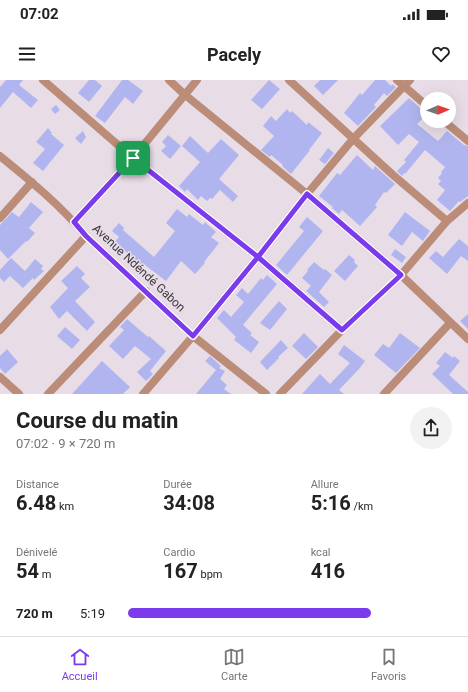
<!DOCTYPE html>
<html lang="fr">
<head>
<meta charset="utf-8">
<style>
	body { margin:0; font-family:Roboto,sans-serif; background:#f2f2f2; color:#222; height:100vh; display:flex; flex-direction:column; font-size:15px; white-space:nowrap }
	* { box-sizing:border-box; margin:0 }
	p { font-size:13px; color:#767676 }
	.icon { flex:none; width:22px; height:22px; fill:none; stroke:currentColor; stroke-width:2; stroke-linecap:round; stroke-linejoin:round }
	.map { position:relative; height:314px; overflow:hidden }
	.sheet { display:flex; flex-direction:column; background:#fff; flex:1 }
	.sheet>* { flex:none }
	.needle { width:26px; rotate:88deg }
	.buttons { position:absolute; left:420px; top:12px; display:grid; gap:8px }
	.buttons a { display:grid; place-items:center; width:36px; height:36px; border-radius:50%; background:#fff; box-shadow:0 4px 16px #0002; font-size:20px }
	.pin { position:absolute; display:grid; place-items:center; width:34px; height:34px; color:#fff; margin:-17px; border-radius:8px; box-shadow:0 2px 6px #0006 }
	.round { display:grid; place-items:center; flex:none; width:42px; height:42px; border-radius:21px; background:#f2f2f2 }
	.head { display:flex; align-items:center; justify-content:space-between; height:68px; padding:0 16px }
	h1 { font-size:22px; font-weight:700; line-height:30px }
	.figures { display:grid; grid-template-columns:repeat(3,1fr); gap:6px; height:68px; padding:4px 16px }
	.figures div { display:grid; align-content:center }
	.figures b { font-size:20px; font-weight:700 }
	.figures small { font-size:11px; font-weight:400 }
	.figures p { font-size:11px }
	ul { padding:0 16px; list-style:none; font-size:13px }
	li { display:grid; grid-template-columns:64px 48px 1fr; align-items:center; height:30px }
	li i { height:10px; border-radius:5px; background:#7c3aed }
	.status { display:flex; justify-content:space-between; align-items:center; height:28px; padding:0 20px; background:#fff; direction:ltr }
	.status svg { height:11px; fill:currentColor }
	header { display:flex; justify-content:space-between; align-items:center; height:52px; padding:0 16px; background:#fff; font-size:18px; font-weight:700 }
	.dock { display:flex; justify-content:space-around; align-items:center; height:56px; border-top:1px solid #e0e0e0; background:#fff; font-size:11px; color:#767676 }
	.dock a { display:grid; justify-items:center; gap:2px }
	.dock .active { color:#7c3aed }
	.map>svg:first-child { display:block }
	.building { fill:#b1b5ef }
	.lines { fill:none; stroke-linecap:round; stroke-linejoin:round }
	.minor { stroke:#bb8d79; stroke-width:8 }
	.route-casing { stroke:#fff; stroke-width:8 }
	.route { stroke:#7c3aed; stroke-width:5 }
	.labels { text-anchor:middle; stroke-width:3; stroke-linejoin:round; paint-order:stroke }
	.street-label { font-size:12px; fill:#3d393d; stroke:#e8dde7 }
</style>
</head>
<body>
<div class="status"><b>07:02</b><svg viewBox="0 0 49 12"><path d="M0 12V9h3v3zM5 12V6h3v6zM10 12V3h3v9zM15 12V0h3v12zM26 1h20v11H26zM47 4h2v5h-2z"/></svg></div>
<header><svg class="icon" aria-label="menu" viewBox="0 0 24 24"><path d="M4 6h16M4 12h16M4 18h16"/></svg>Pacely<svg class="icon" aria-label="heart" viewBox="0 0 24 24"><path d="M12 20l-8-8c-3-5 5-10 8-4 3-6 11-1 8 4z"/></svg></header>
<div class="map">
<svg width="468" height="314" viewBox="0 0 468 314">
	<rect width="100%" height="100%" fill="#e8dde7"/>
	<path class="building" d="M 6,0 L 23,0 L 19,5 L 38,20 L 31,28 L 13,12 L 0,28 L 0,7 Z
		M 89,0 L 95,0 L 102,6 L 89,22 L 78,13 Z
		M 122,0 L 128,0 L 143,11 L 133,24 L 125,17 L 105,43 L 95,36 Z
		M 269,0 L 280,9 L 262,29 L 251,20 Z
		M 320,0 L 338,0 L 323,15 L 314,6 Z
		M 375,0 L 385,0 L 391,6 L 392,4 L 396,7 L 387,16 L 384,13 L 374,25 L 376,27 L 358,46 L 344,33 L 360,13 L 362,15 Z
		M 409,18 L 427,34 L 417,44 L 438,61 L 447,51 L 464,65 L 468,66 L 468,116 L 460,122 L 459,121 L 450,131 L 437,120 L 445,110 L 438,104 L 441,101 L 438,98 L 442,93 L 441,92 L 445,87 L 425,70 L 405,94 L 404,93 L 402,96 L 397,91 L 406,82 L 404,80 L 419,62 L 409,54 L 398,65 L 380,46 Z
		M 56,25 L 60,30 L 55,34 L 51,29 Z
		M 287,29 L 290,33 L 292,31 L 307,45 L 308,42 L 322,53 L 309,70 L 310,70 L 291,94 L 282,86 L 283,85 L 271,75 L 270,77 L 261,70 L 274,56 L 263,46 L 271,36 L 276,41 Z
		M 48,48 L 52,53 L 51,54 L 64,65 L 43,91 L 33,83 L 45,69 L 36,62 Z
		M 83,51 L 86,57 L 81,64 L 75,58 Z
		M 168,55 L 181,66 L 170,79 L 161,71 L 166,66 L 162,62 Z
		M 190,56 L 208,73 L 221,59 L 239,75 L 219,99 L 238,116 L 233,122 L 220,110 L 212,119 L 210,118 L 207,121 L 201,116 L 198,120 L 187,109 L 185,112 L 179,106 L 200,82 L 182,66 Z
		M 328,68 L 334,73 L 325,84 L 319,80 Z
		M 357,75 L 373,90 L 375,86 L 395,104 L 386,113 L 384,112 L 375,125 L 377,127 L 360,146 L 342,130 L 339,134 L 332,128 L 333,127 L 319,116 L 337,93 L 340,95 Z
		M 31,122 L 43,132 L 29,148 L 35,153 L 27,162 L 26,161 L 8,179 L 0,170 L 0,145 L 12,132 L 19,137 Z
		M 177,129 L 187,137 L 189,134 L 203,145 L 205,142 L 207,144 L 216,152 L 211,157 L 219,163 L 204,182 L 205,183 L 195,194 L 181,181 L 166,201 L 145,185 L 143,187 L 125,171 L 124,173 L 114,163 L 119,157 L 112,151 L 119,143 L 124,148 L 123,150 L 154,177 L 175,151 L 166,143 Z
		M 405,132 L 430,151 L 423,161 L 412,152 L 402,166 L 388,155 Z
		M 307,137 L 323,151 L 287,195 L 276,185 L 304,151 L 299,147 Z
		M 459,159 L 468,166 L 468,181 L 461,176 L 447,194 L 429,178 L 436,171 L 443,177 Z
		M 395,169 L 406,177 L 402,183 L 391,175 Z
		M 349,175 L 355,180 L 354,182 L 358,186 L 345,201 L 334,191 Z
		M 11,178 L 25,191 L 35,179 L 43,186 L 41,189 L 44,191 L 34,200 L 33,198 L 23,208 L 10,196 L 4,202 L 0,198 L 0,190 Z
		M 314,182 L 324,190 L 325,189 L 332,195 L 319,212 L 329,222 L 324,227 L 306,211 L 311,206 L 302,198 L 308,191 L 307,190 Z
		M 77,186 L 85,194 L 81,198 L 90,207 L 75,221 L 95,242 L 87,251 L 67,231 L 59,239 L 50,227 L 68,208 L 61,201 Z
		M 267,195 L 277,204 L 243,245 L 252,253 L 250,255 L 259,262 L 251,273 L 234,260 L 236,257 L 217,238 L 224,230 L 231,237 L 244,222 L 236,215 L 242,208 L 248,214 L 261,198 L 263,200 Z
		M 279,221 L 287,229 L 270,250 L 260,243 Z
		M 468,234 L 468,249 L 460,241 Z
		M 127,239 L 148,257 L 149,256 L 166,271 L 150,291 L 153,294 L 146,301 L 137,292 L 151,279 L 135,266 L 123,279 L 109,266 L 124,250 L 120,247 Z
		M 65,247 L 80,260 L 72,269 L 57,256 Z
		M 304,253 L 318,267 L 306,279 L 292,266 Z
		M 400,253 L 420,268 L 396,293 L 374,275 L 383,264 L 389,268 Z
		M 281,260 L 288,268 L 278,277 L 279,278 L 267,290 L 260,282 Z
		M 344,265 L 365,281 L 359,289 L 339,310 L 344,314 L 302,314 L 320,294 L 330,304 L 350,283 L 338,274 Z
		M 7,269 L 18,282 L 5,294 L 0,288 L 0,276 Z
		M 445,272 L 453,278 L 454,276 L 460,281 L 449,295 L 468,312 L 468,314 L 453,314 L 432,294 L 440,286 L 436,283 Z
		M 210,276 L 221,286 L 219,288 L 225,291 L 220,299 L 227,305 L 224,309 L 231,314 L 196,314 L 216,290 L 205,281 Z
		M 102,281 L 130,307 L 123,314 L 72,314 Z"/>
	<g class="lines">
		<path class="minor" d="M 43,0 L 133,78 L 258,177 L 342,250
			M 169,0 L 184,14 L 307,114 L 401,195 L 468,259
			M 289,0 L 393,95 L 447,141
			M 397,0 L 427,26
			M 444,41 L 468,61
			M 0,76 C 31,101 61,126 86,156 L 193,256 L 266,314
			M 0,138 L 32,102
			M 74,142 L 133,78 L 197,0
			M 0,250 L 86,156
			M 0,297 L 19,314
			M 48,314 L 146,211
			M 143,314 L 193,256 L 258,177 L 307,114 L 353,59 L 410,0
			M 280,314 L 342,250 L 401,195 L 447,141 L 468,123
			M 384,314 L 450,243"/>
	</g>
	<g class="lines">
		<defs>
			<path id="route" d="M 133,78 L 258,177 L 342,250 L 401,195 L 307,114 L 258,177 L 193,256 L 86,156 L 74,142 L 133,78"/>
		</defs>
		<use href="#route" class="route-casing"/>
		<use href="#route" class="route"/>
	</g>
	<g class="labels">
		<g class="street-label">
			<text transform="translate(139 188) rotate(43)" y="4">Avenue Ndéndé Gabon</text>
		</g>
	</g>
</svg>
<div class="buttons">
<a><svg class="needle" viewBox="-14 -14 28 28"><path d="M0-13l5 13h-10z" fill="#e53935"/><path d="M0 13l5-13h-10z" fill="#767676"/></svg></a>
</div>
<div class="pin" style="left:133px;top:78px;background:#1e9e55"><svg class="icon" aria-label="arrive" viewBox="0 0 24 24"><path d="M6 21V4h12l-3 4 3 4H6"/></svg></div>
</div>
<section class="sheet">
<div class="head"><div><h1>Course du matin</h1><p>07:02 · 9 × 720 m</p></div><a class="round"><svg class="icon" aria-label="share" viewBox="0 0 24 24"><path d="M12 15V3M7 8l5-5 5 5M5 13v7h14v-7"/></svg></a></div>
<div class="figures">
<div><p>Distance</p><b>6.48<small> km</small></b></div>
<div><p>Durée</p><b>34:08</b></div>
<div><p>Allure</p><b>5:16<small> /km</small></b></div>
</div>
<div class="figures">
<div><p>Dénivelé</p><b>54<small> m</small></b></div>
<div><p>Cardio</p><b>167<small> bpm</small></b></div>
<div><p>kcal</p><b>416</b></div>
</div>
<ul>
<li><b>720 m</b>5:19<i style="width:75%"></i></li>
</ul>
</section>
<nav class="dock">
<a class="active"><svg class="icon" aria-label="home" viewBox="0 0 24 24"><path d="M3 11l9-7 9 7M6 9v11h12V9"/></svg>Accueil</a>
<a><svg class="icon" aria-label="map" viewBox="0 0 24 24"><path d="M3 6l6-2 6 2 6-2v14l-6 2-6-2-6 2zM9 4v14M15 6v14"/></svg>Carte</a>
<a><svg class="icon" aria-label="saved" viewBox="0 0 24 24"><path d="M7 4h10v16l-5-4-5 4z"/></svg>Favoris</a>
</nav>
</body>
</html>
